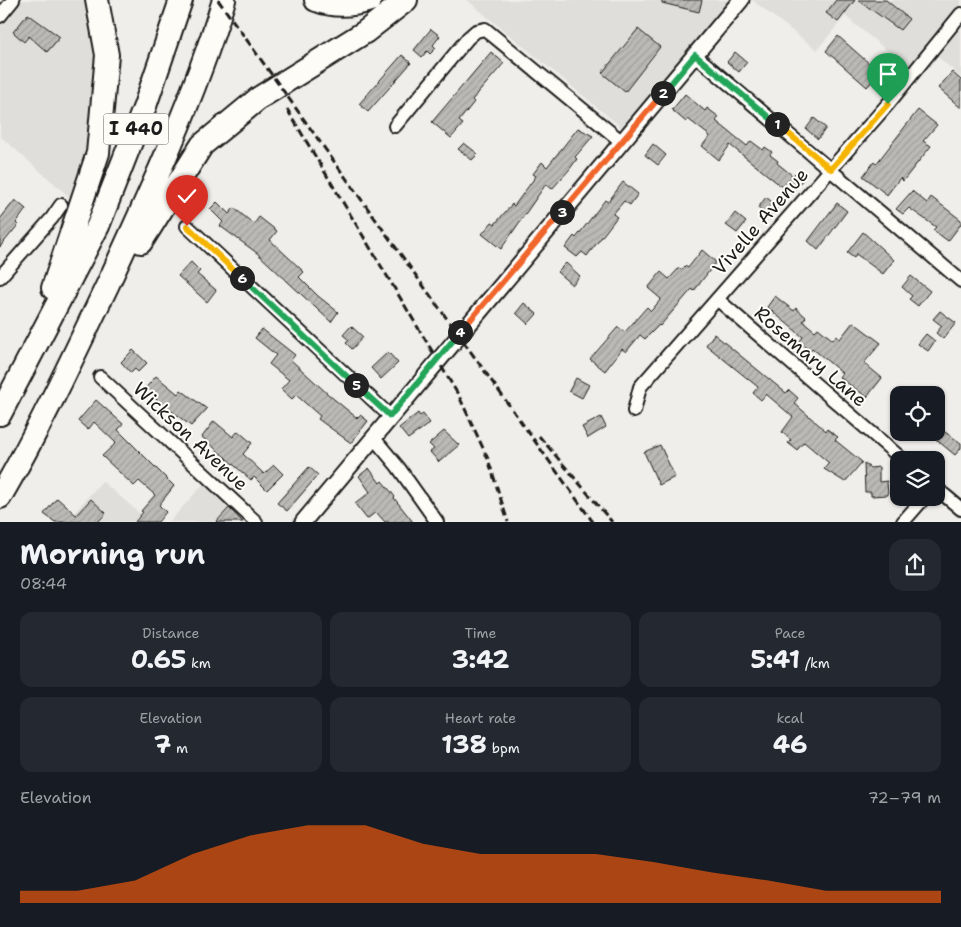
<!DOCTYPE html>
<html lang="en">
<head>
<meta charset="utf-8">
<style>
	body { margin:0; font-family:"Shantell Sans",sans-serif; background:#242831; color:#f1f3f6; height:100vh; display:flex; flex-direction:column; font-size:19px; white-space:nowrap }
	* { box-sizing:border-box; margin:0 }
	p { font-size:16px; color:#9ea1a6 }
	.icon { flex:none; width:28px; height:28px; fill:none; stroke:currentColor; stroke-width:2; stroke-linecap:round; stroke-linejoin:round }
	.map { position:relative; height:522px; overflow:hidden }
	.side { display:flex; flex-direction:column; background:#171b24; flex:1 }
	.side>* { flex:none }
	.fabs { position:absolute; left:890px; top:386px; display:grid; gap:10px }
	.fabs a { display:grid; place-items:center; width:55px; height:55px; border-radius:10px; background:#171b24; box-shadow:0 1px 4px #0004; font-size:25px }
	.pin { position:absolute; display:grid; place-items:center; width:42px; height:42px; color:#fff; margin:-51px -21px; border-radius:50% 50% 50% 0; rotate:-45deg; box-shadow:0 0 5px #0007 }
	.pin .icon { rotate:45deg }
	.km { position:absolute; width:25px; height:25px; margin:-12px; border-radius:50%; background:#222; color:#fff; font-size:14px; line-height:25px; text-align:center }
	.round { display:grid; place-items:center; flex:none; width:52px; height:52px; border-radius:15px; background:#242831 }
	.overview { display:flex; align-items:center; justify-content:space-between; height:85px; padding:0 20px }
	h1 { font-size:28px; font-weight:700; line-height:38px }
	.stats { display:grid; grid-template-columns:repeat(3,1fr); gap:8px; height:85px; padding:5px 20px }
	.stats div { display:grid; align-content:center; border-radius:12px; background:#242831; text-align:center }
	.stats b { font-size:25px; font-weight:700 }
	.stats small { font-size:14px; font-weight:400 }
	.stats p { font-size:14px }
	.chart { height:140px; padding:10px 20px }
	.chart p { display:flex; justify-content:space-between }
	.chart svg { width:100%; height:90px; margin-top:5px; fill:#ea580c; opacity:.7 }
	.map>svg:first-child { display:block }
	.built { fill:#e0deda }
	.building { fill:url(#building-hatch); stroke:#1c1c1c }
	.lines { fill:none; stroke-linecap:round; stroke-linejoin:round }
	.minor-casing { stroke:#1c1c1c; stroke-width:16 }
	.tertiary-casing { stroke:#1c1c1c; stroke-width:19 }
	.motorway-casing { stroke:#1c1c1c; stroke-width:26 }
	.minor { stroke:#fdfcf7; stroke-width:12 }
	.tertiary { stroke:#fdfcf7; stroke-width:15 }
	.motorway { stroke:#fdfcf7; stroke-width:22 }
	.rail { stroke:#1c1c1c; stroke-width:3; stroke-dasharray:8 4; stroke-linecap:butt }
	.split-1-casing { stroke:#fff; stroke-width:10 }
	.split-2-casing { stroke:#fff; stroke-width:10 }
	.split-3-casing { stroke:#fff; stroke-width:10 }
	.split-4-casing { stroke:#fff; stroke-width:10 }
	.split-5-casing { stroke:#fff; stroke-width:10 }
	.split-6-casing { stroke:#fff; stroke-width:10 }
	.split-7-casing { stroke:#fff; stroke-width:10 }
	.split-1 { stroke:#f5b400; stroke-width:6 }
	.split-2 { stroke:#22a559; stroke-width:6 }
	.split-3 { stroke:#f0652b; stroke-width:6 }
	.split-4 { stroke:#f0652b; stroke-width:6 }
	.split-5 { stroke:#22a559; stroke-width:6 }
	.split-6 { stroke:#22a559; stroke-width:6 }
	.split-7 { stroke:#f5b400; stroke-width:6 }
	.labels { text-anchor:middle; stroke-width:4; stroke-linejoin:round; paint-order:stroke }
	.shield { fill:#fdfcf7; stroke:#605f5e; stroke-width:1 }
	.shield-label { font-size:18px; font-weight:bold; fill:#1c1c1c }
	.street-label { font-size:19px; fill:#1c1c1c; stroke:#fdfcf7 }
</style>
</head>
<body>
<div class="map">
<svg width="961" height="522" viewBox="0 0 961 522">
	<defs>
		<pattern id="building-hatch" width="6" height="6" patternUnits="userSpaceOnUse" patternTransform="scale(1.25)"><rect width="6" height="6" fill="#bbbab6"/><path d="M-1 1l2-2M0 6l6-6M5 7l2-2" fill="none" stroke="#a09f9c"/></pattern>
	</defs>
	<rect width="100%" height="100%" fill="#f0eeea"/>
	<filter id="ink" filterUnits="userSpaceOnUse"><feTurbulence type="fractalNoise" baseFrequency=".02" numOctaves="2"/><feDisplacementMap in="SourceGraphic" scale="10" xChannelSelector="R" yChannelSelector="G"/><feConvolveMatrix kernelMatrix="1 2 1 2 8 2 1 2 1" color-interpolation-filters="sRGB"/></filter>
	<g filter="url(#ink)">
		<path class="built" d="M 13,0 L 97,0 L 107,55 L 81,207 L 0,136 L 0,16 Z
			M 467,0 L 731,0 L 627,124 L 621,127 Z
			M 752,0 L 961,0 L 961,77 L 932,52 L 914,73 L 845,16 L 817,50 Z
			M 209,478 L 256,522 L 169,522 Z
			M 102,481 L 150,522 L 66,522 Z"/>
		<path class="building" d="M 662,0 L 702,0 L 699,12 L 662,3 Z
			M 836,0 L 855,0 L 838,22 L 826,13 Z
			M 858,0 L 886,0 L 909,19 L 900,30 Z
			M 28,14 L 60,37 L 47,52 L 29,36 L 24,42 L 13,32 Z
			M 431,29 L 440,36 L 433,45 L 436,48 L 430,54 L 427,51 L 422,57 L 414,50 Z
			M 638,29 L 660,47 L 625,92 L 602,73 Z
			M 838,36 L 880,73 L 867,87 L 826,51 Z
			M 491,52 L 504,63 L 472,100 L 474,102 L 459,121 L 463,124 L 451,138 L 432,122 Z
			M 735,52 L 747,62 L 739,72 L 727,62 Z
			M 402,55 L 411,63 L 368,112 L 359,104 Z
			M 952,72 L 961,80 L 961,108 L 938,88 Z
			M 685,94 L 705,111 L 707,108 L 719,117 L 716,121 L 747,146 L 751,141 L 763,150 L 765,147 L 772,152 L 770,155 L 778,161 L 777,163 L 793,176 L 795,173 L 803,179 L 791,194 L 730,145 L 719,160 L 702,146 L 710,136 L 688,119 L 686,122 L 672,110 Z
			M 918,110 L 937,125 L 923,141 L 931,146 L 903,181 L 900,178 L 887,195 L 863,176 L 874,162 L 876,164 Z
			M 814,118 L 826,128 L 818,139 L 806,129 Z
			M 578,128 L 593,136 L 575,157 L 577,159 L 569,170 L 552,189 L 546,184 L 501,249 L 482,234 L 492,222 L 495,224 L 512,204 L 514,206 L 536,176 L 533,174 L 542,162 L 547,167 Z
			M 464,143 L 478,154 L 472,160 L 458,149 Z
			M 653,144 L 666,155 L 658,165 L 645,155 Z
			M 623,182 L 638,194 L 630,205 L 624,201 L 613,214 L 617,217 L 587,256 L 582,252 L 577,257 L 565,248 L 574,236 L 576,238 L 605,200 L 608,202 Z
			M 912,191 L 927,203 L 931,197 L 961,220 L 961,224 L 948,241 L 933,230 L 936,227 L 909,208 L 903,214 L 896,209 Z
			M 766,197 L 778,207 L 769,217 L 758,208 Z
			M 15,200 L 26,209 L 16,223 L 18,225 L 0,247 L 0,219 Z
			M 217,202 L 229,214 L 234,208 L 254,224 L 259,217 L 277,231 L 270,240 L 304,272 L 299,277 L 318,296 L 338,312 L 331,322 L 257,253 L 220,226 L 223,222 L 210,209 Z
			M 837,203 L 847,211 L 818,250 L 808,241 Z
			M 735,213 L 746,222 L 737,233 L 726,225 Z
			M 863,232 L 894,260 L 883,274 L 856,254 L 854,258 L 847,253 Z
			M 702,250 L 716,262 L 694,291 L 692,289 L 660,326 L 659,325 L 645,339 L 640,335 L 626,352 L 622,349 L 605,371 L 590,359 L 618,327 L 625,332 L 647,307 L 651,311 L 661,299 L 648,288 L 661,272 L 669,279 L 679,268 L 681,270 L 685,266 L 688,268 Z
			M 191,262 L 200,271 L 197,274 L 216,290 L 207,302 L 178,276 Z
			M 566,263 L 580,276 L 572,285 L 557,272 Z
			M 911,276 L 930,291 L 918,306 L 909,299 L 912,296 L 902,287 Z
			M 775,296 L 794,311 L 796,308 L 806,317 L 803,321 L 815,331 L 818,328 L 833,340 L 836,336 L 840,339 L 853,322 L 881,343 L 864,363 L 882,378 L 867,397 L 839,377 L 842,373 L 812,348 L 810,351 L 799,342 L 803,337 L 767,307 Z
			M 524,303 L 537,314 L 528,324 L 516,313 Z
			M 940,311 L 956,323 L 943,339 L 936,333 L 942,326 L 933,319 Z
			M 351,326 L 363,337 L 352,349 L 346,343 L 349,340 L 343,335 Z
			M 262,329 L 295,355 L 291,360 L 329,395 L 357,418 L 360,415 L 368,421 L 351,443 L 318,419 L 320,416 L 296,395 L 292,399 L 281,389 L 289,380 L 269,364 L 276,355 L 255,338 Z
			M 714,334 L 786,393 L 789,390 L 798,398 L 794,403 L 826,431 L 827,429 L 838,437 L 835,440 L 862,462 L 845,482 L 824,469 L 829,463 L 804,442 L 797,450 L 788,443 L 791,440 L 782,432 L 793,417 L 766,394 L 761,400 L 753,393 L 758,387 L 706,345 Z
			M 926,334 L 935,341 L 928,351 L 918,344 Z
			M 133,350 L 147,363 L 138,372 L 135,369 L 131,373 L 121,362 Z
			M 388,352 L 398,363 L 381,379 L 371,368 Z
			M 156,376 L 178,394 L 181,390 L 207,409 L 191,426 L 144,390 Z
			M 576,378 L 589,385 L 582,398 L 569,391 Z
			M 96,400 L 123,424 L 118,430 L 174,486 L 159,505 L 166,512 L 158,522 L 135,522 L 143,512 L 141,511 L 155,495 L 139,481 L 134,486 L 102,456 L 116,443 L 94,422 L 88,430 L 78,421 Z
			M 418,413 L 420,416 L 423,414 L 430,423 L 408,439 L 399,428 Z
			M 601,417 L 606,427 L 588,438 L 582,427 Z
			M 214,421 L 233,437 L 238,431 L 252,443 L 243,454 L 264,474 L 274,465 L 283,474 L 267,490 L 254,477 L 251,480 L 202,437 Z
			M 936,426 L 961,443 L 961,448 L 955,455 L 927,432 L 936,432 Z
			M 444,431 L 459,445 L 439,462 L 430,452 L 434,449 L 429,444 Z
			M 660,445 L 675,477 L 659,485 L 644,452 Z
			M 864,463 L 870,468 L 879,467 L 879,482 L 887,481 L 888,495 L 871,496 L 871,492 L 865,492 Z
			M 309,467 L 318,475 L 287,511 L 277,503 Z
			M 369,468 L 380,483 L 382,481 L 392,493 L 395,497 L 394,498 L 413,522 L 385,522 L 376,512 L 367,519 L 355,504 L 370,492 L 359,476 Z
			M 57,498 L 76,515 L 91,499 L 106,513 L 98,522 L 55,522 L 44,514 Z
			M 229,508 L 243,522 L 216,522 Z"/>
		<g class="lines">
			<defs>
				<path id="minor" d="M 0,16 L 13,0
					M 695,55 L 961,281
					M 395,126 L 468,38 L 476,31 L 485,29 L 622,142
					M 187,226 L 390,416
					M 0,277 L 52,218 L 61,205
					M 717,299 L 903,460
					M 100,377 L 256,522
					M 634,411 L 640,387 L 888,104 L 961,14
					M 373,437 L 398,467 L 437,522
					M 936,488 L 961,509
					M 903,522 L 924,498"/>
				<path id="tertiary" d="M 303,522 L 741,0"/>
				<path id="motorway" d="M 316,0 C 334,7 352,6 370,0
					M 141,242 L 202,145 L 259,98 L 365,32 L 406,0
					M 53,288 L 98,153 L 107,55 L 97,0
					M 0,414 L 98,226 L 145,106 L 181,0
					M 0,497 C 40,428 74,355 108,284 C 151,191 194,98 224,0"/>
			</defs>
			<use href="#minor" class="minor-casing"/>
			<use href="#tertiary" class="tertiary-casing"/>
			<use href="#motorway" class="motorway-casing"/>
			<use href="#minor" class="minor"/>
			<use href="#tertiary" class="tertiary"/>
			<use href="#motorway" class="motorway"/>
			<path class="rail" d="M 218,0 L 593,522
				M 287,109 L 459,396 L 488,459 L 508,522
				M 539,436 L 612,522"/>
		</g>
	</g>
	<g class="lines" filter="url(#ink)">
		<defs>
			<path id="split-1" d="M 777,124 L 831,169 L 888,104"/>
			<path id="split-2" d="M 663,93 L 695,55 L 777,124"/>
			<path id="split-3" d="M 562,212 L 663,93"/>
			<path id="split-4" d="M 460,332 L 562,212"/>
			<path id="split-5" d="M 356,385 L 390,416 L 460,332"/>
			<path id="split-6" d="M 242,278 L 356,385"/>
			<path id="split-7" d="M 187,226 L 242,278"/>
		</defs>
		<use href="#split-1" class="split-1-casing"/>
		<use href="#split-2" class="split-2-casing"/>
		<use href="#split-3" class="split-3-casing"/>
		<use href="#split-4" class="split-4-casing"/>
		<use href="#split-5" class="split-5-casing"/>
		<use href="#split-6" class="split-6-casing"/>
		<use href="#split-7" class="split-7-casing"/>
		<use href="#split-1" class="split-1"/>
		<use href="#split-2" class="split-2"/>
		<use href="#split-3" class="split-3"/>
		<use href="#split-4" class="split-4"/>
		<use href="#split-5" class="split-5"/>
		<use href="#split-6" class="split-6"/>
		<use href="#split-7" class="split-7"/>
	</g>
	<g class="labels">
		<rect class="shield" x="103.5" y="113.5" width="65" height="31" rx="4"/>
		<g class="shield-label">
			<text x="136" y="135">I 440</text>
		</g>
		<g class="street-label">
			<text transform="translate(760 221) rotate(-49)" y="7">Vivelle Avenue</text>
			<text transform="translate(811 356) rotate(41)" y="7">Rosemary Lane</text>
			<text transform="translate(191 436) rotate(43)" y="7">Wickson Avenue</text>
		</g>
	</g>
</svg>
<div class="fabs">
<a><svg class="icon" aria-label="locate" viewBox="0 0 24 24"><circle cx="12" cy="12" r="6"/><path d="M12 2v4M12 18v4M2 12h4M18 12h4"/></svg></a>
<a><svg class="icon" aria-label="layers" viewBox="0 0 24 24"><path d="M12 4l9 5-9 5-9-5zM3 14l9 5 9-5"/></svg></a>
</div>
<div class="pin" style="left:888px;top:104px;background:#1e9e55"><svg class="icon" aria-label="arrive" viewBox="0 0 24 24"><path d="M6 21V4h12l-3 4 3 4H6"/></svg></div>
<div class="pin" style="left:187px;top:226px;background:#d93025"><svg class="icon" aria-label="check" viewBox="0 0 24 24"><path d="M5 12l5 5 9-10"/></svg></div>
<b class="km" style="left:777px;top:124px">1</b>
<b class="km" style="left:663px;top:93px">2</b>
<b class="km" style="left:562px;top:212px">3</b>
<b class="km" style="left:460px;top:332px">4</b>
<b class="km" style="left:356px;top:385px">5</b>
<b class="km" style="left:242px;top:278px">6</b>
</div>
<section class="side">
<div class="overview"><div><h1>Morning run</h1><p>08:44</p></div><a class="round"><svg class="icon" aria-label="share" viewBox="0 0 24 24"><path d="M12 15V3M7 8l5-5 5 5M5 13v7h14v-7"/></svg></a></div>
<div class="stats">
<div><p>Distance</p><b>0.65<small> km</small></b></div>
<div><p>Time</p><b>3:42</b></div>
<div><p>Pace</p><b>5:41<small> /km</small></b></div>
</div>
<div class="stats">
<div><p>Elevation</p><b>7<small> m</small></b></div>
<div><p>Heart rate</p><b>138<small> bpm</small></b></div>
<div><p>kcal</p><b>46</b></div>
</div>
<div class="chart"><p><span>Elevation</span>72–79 m</p>
<svg viewBox="0 0 160 44" preserveAspectRatio="none"><path d="M0 44V38L10 38L20 33L30 20L40 11L50 6L60 6L70 15L80 20L90 20L100 20L110 24L120 29L130 33L140 38L150 38L160 38V44z"/></svg>
</div>
</section>
</body>
</html>
